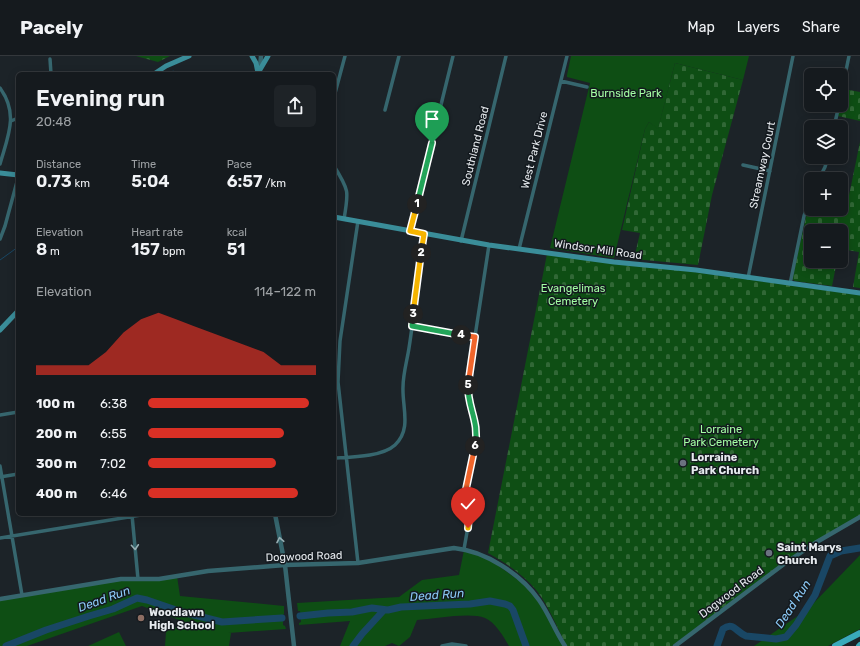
<!DOCTYPE html>
<html lang="en">
<head>
<meta charset="utf-8">
<style>
	body { margin:0; font-family:Rubik,sans-serif; background:#1e2327; color:#f1f3f6; height:100vh; display:flex; flex-direction:column; font-size:15px; white-space:nowrap }
	* { box-sizing:border-box; margin:0 }
	p { font-size:13px; color:#9da1a4 }
	.icon { flex:none; width:22px; height:22px; fill:none; stroke:currentColor; stroke-width:2; stroke-linecap:round; stroke-linejoin:round }
	.map { position:relative; flex:1; overflow:hidden }
	.details { position:absolute; left:16px; top:16px; width:320px; height:444px; display:flex; flex-direction:column; background:#151a1e; border-radius:6px; box-shadow:0 2px 10px #0003,0 0 0 1px #34383c }
	.details>* { flex:none }
	.tools { position:absolute; left:804px; top:12px; display:grid; gap:8px }
	.tools a { display:grid; place-items:center; width:44px; height:44px; border-radius:6px; background:#151a1e; box-shadow:0 2px 10px #0003,0 0 0 1px #34383c; font-size:20px }
	.pin { position:absolute; display:grid; place-items:center; width:34px; height:34px; color:#fff; margin:-41px -17px; border-radius:50% 50% 50% 0; rotate:-45deg; box-shadow:0 0 4px #0007 }
	.pin .icon { rotate:45deg }
	.km { position:absolute; width:20px; height:20px; margin:-10px; border-radius:50%; background:#222; color:#fff; font-size:11px; line-height:20px; text-align:center }
	.round { display:grid; place-items:center; flex:none; width:42px; height:42px; border-radius:6px; background:#1e2327 }
	.overview { display:flex; align-items:center; justify-content:space-between; height:68px; padding:0 20px }
	h1 { font-size:22px; font-weight:600; line-height:30px }
	.figures { display:grid; grid-template-columns:repeat(3,1fr); gap:6px; height:68px; padding:4px 20px }
	.figures div { display:grid; align-content:center }
	.figures b { font-size:17px; font-weight:600 }
	.figures small { font-size:11px; font-weight:400 }
	.figures p { font-size:11px }
	.chart { height:112px; padding:8px 20px }
	.chart p { display:flex; justify-content:space-between }
	.chart svg { width:100%; height:72px; margin-top:4px; fill:#d93025; opacity:.7 }
	ul { padding:0 20px; list-style:none; font-size:13px }
	li { display:grid; grid-template-columns:64px 48px 1fr; align-items:center; height:30px }
	li i { height:10px; border-radius:5px; background:#d93025 }
	header { display:flex; align-items:center; gap:24px; box-sizing:border-box; height:56px; padding:0 20px; background:#151a1e; border-bottom:1px solid #34383c }
	header strong { font-size:19px }
	nav { display:flex; gap:22px; margin-inline-start:auto; font-size:14px }
	.map>svg:first-child { display:block }
	.cemetery { fill:url(#cemetery-stones) }
	.park { fill:#0e4e14 }
	.lines { fill:none; stroke-linecap:round; stroke-linejoin:round }
	.stream { stroke:#194765; stroke-width:1 }
	.river { stroke:#194765; stroke-width:7 }
	.minor { stroke:#36666e; stroke-width:3.5 }
	.tertiary { stroke:#36666e; stroke-width:4.5 }
	.secondary { stroke:#3a8d99; stroke-width:5 }
	.primary { stroke:#39abbb; stroke-width:6 }
	.oneway { stroke:#97afb4 }
	.split-1-casing { stroke:#fff; stroke-width:8 }
	.split-2-casing { stroke:#fff; stroke-width:8 }
	.split-3-casing { stroke:#fff; stroke-width:8 }
	.split-4-casing { stroke:#fff; stroke-width:8 }
	.split-5-casing { stroke:#fff; stroke-width:8 }
	.split-6-casing { stroke:#fff; stroke-width:8 }
	.split-7-casing { stroke:#fff; stroke-width:8 }
	.split-8-casing { stroke:#fff; stroke-width:8 }
	.split-1 { stroke:#22a559; stroke-width:5 }
	.split-2 { stroke:#f5b400; stroke-width:5 }
	.split-3 { stroke:#f5b400; stroke-width:5 }
	.split-4 { stroke:#22a559; stroke-width:5 }
	.split-5 { stroke:#f0652b; stroke-width:5 }
	.split-6 { stroke:#22a559; stroke-width:5 }
	.split-7 { stroke:#f0652b; stroke-width:5 }
	.split-8 { stroke:#f5b400; stroke-width:5 }
	.worship-dot { fill:#6b7280; stroke:#13191e; stroke-width:1.5 }
	.education-dot { fill:#8d6e63; stroke:#13191e; stroke-width:1.5 }
	.labels { text-anchor:middle; stroke-width:3; stroke-linejoin:round; paint-order:stroke }
	.park-label { font-size:11px; fill:#a3fea3; stroke:#13191e }
	.street-label { font-size:11px; fill:#e6eaee; stroke:#13191e }
	.poi-label { font-size:11px; font-weight:bold; fill:#e6eaee; stroke:#13191e; text-anchor:start }
	.water-label { font-size:12px; font-style:italic; fill:#8bc9f6; stroke:#13191e }
</style>
</head>
<body>
<header>
<strong>Pacely</strong>
<nav><a>Map</a><a>Layers</a><a>Share</a></nav>
</header>
<div class="map">
<svg width="860" height="590" viewBox="0 0 860 590">
	<defs>
		<pattern id="cemetery-stones" width="16" height="16" patternUnits="userSpaceOnUse"><rect width="16" height="16" fill="#0e4e14"/><path d="M2 7V4a2 2 0 0 1 4 0v3zM10 15v-3a2 2 0 0 1 4 0v3z" fill="#316836"/></pattern>
	</defs>
	<rect width="100%" height="100%" fill="#1c2328"/>
	<path class="cemetery" d="M 136,0 L 170,0 L 158,6 Z
		M 675,7 L 743,24 L 712,139 L 698,209 L 634,203 L 640,177 L 622,174 L 645,73 L 649,66 L 658,72 Z
		M 844,33 L 860,36 L 860,65 L 838,60 Z
		M 860,86 L 860,232 L 853,231 L 859,196 L 841,193 L 841,175 L 811,175 L 811,205 L 837,205 L 832,230 L 795,225 L 792,223 L 809,148 L 811,148 L 811,153 L 846,154 Z
		M 547,198 L 695,216 L 860,239 L 860,459 L 814,486 L 786,504 L 672,590 L 567,590 C 557,572 550,552 537,535 C 524,519 506,507 488,497 Z"/>
	<path class="park" d="M 571,0 L 749,0 L 743,24 L 675,7 L 658,73 L 649,66 L 645,73 L 614,202 L 550,192 L 590,27 L 567,21 L 567,19 Z
		M 464,494 L 486,501 L 531,533 L 564,590 L 509,590 C 504,581 495,566 485,562 C 470,556 434,563 417,564 L 410,581 L 399,590 L 392,587 L 385,590 L 340,590 L 350,565 L 299,569 L 299,567 L 301,566 L 300,555 L 298,555 L 297,547 L 399,541 L 422,524 L 459,519 Z
		M 860,499 L 860,573 L 828,590 L 754,590 L 808,553 Z
		M 177,520 L 180,540 L 284,550 L 284,558 L 283,559 L 283,569 L 285,570 L 286,573 L 228,577 L 231,577 L 229,590 L 165,590 L 166,576 L 173,571 L 206,574 L 142,550 L 27,590 L 0,590 L 0,544 L 124,524 Z
		M 119,576 L 126,590 L 88,590 Z"/>
	<g class="lines">
		<path class="stream" d="M 172,18 L 173,15
			M 0,204 L 18,191"/>
		<path class="river" d="M 300,560 L 328,557 L 352,556 L 372,552 L 388,554 L 401,551 L 470,548 L 490,545 L 505,548 L 510,550 L 513,554 L 526,590
			M 6,590 L 46,574 L 89,560 L 113,553 L 137,542 L 147,544 L 182,556 L 222,566 L 282,562
			M 353,590 L 362,578 L 384,554
			M 717,590 L 723,573 C 733,565 736,576 746,580 L 776,583 L 786,581 L 796,569 L 815,539 L 830,500 L 841,495 L 860,492"/>
		<path class="minor" d="M 50,3 L 51,18
			M 561,25 L 587,31
			M 0,32 C 19,58 8,80 0,108
			M 841,39 L 849,0
			M 334,41 L 345,0
			M 385,54 L 399,0
			M 11,65 L 18,62
			M 834,71 L 839,49
			M 743,109 L 770,115
			M 334,110 C 349,134 349,135 344,163
			M 819,123 L 825,111 L 828,101
			M 410,175 L 453,0
			M 0,183 L 5,170 L 18,122
			M 461,185 L 506,0
			M 519,193 L 567,0
			M 748,222 L 793,0
			M 790,228 L 804,160 L 811,138
			M 412,270 L 475,281
			M 0,359 L 18,356
			M 334,402 C 351,401 382,401 395,389 C 412,373 402,351 403,331 C 403,318 407,305 409,292 C 415,254 418,216 424,178
			M 0,410 L 22,539
			M 0,421 L 18,418
			M 132,459 L 138,523
			M 0,482 L 147,458
			M 464,493 L 469,465 L 467,433 L 476,386 L 476,376 L 474,360 L 469,342 L 468,326 L 489,189
			M 358,507 L 338,326 L 340,285 L 358,165
			M 442,590 L 452,588 L 466,590"/>
		<path class="tertiary" d="M 260,12 L 261,0
			M 275,458 L 285,509 L 294,590
			M 0,543 L 121,523 L 159,523 L 208,515 L 285,509 L 358,507 L 454,492 C 485,495 521,518 539,544 C 549,558 555,575 565,590
			M 675,590 L 784,508 L 815,487 L 860,461"/>
		<path class="secondary" d="M 252,0 L 256,7 L 258,17
			M 258,17 L 268,0
			M 154,18 L 166,10 L 189,0
			M 0,117 L 18,119
			M 334,161 L 489,189 L 614,206 L 696,214 L 860,237
			M 0,274 L 18,255"/>
		<path class="primary" d="M 835,590 L 860,577
			M 859,590 L 860,589"/>
	</g>
	<defs><path id="oneway-chevron" d="M-2-3.5L2.5 0L-2 3.5" fill="none" stroke-width="1.6" stroke-linecap="round" stroke-linejoin="round"/></defs>
	<g class="oneway">
		<use href="#oneway-chevron" transform="translate(280 484) rotate(-101)"/>
		<use href="#oneway-chevron" transform="translate(135 491) rotate(86)"/>
	</g>
	<g class="lines">
		<defs>
			<path id="split-1" d="M 417,148 L 432,87"/>
			<path id="split-2" d="M 417,148 L 410,175 L 424,178 L 421,197"/>
			<path id="split-3" d="M 413,258 L 421,197"/>
			<path id="split-4" d="M 413,258 L 412,270 L 461,279"/>
			<path id="split-5" d="M 461,279 L 475,281 L 468,329"/>
			<path id="split-6" d="M 468,329 C 467,351 480,366 475,390"/>
			<path id="split-7" d="M 468,451 L 466,433 L 475,390"/>
			<path id="split-8" d="M 468,451 L 469,459 L 468,472"/>
		</defs>
		<use href="#split-1" class="split-1-casing"/>
		<use href="#split-2" class="split-2-casing"/>
		<use href="#split-3" class="split-3-casing"/>
		<use href="#split-4" class="split-4-casing"/>
		<use href="#split-5" class="split-5-casing"/>
		<use href="#split-6" class="split-6-casing"/>
		<use href="#split-7" class="split-7-casing"/>
		<use href="#split-8" class="split-8-casing"/>
		<use href="#split-1" class="split-1"/>
		<use href="#split-2" class="split-2"/>
		<use href="#split-3" class="split-3"/>
		<use href="#split-4" class="split-4"/>
		<use href="#split-5" class="split-5"/>
		<use href="#split-6" class="split-6"/>
		<use href="#split-7" class="split-7"/>
		<use href="#split-8" class="split-8"/>
	</g>
	<g class="worship-dot">
		<circle cx="683" cy="407" r="4"/>
		<circle cx="769" cy="497" r="4"/>
	</g>
	<circle class="education-dot" cx="141" cy="562" r="4"/>
	<g class="labels">
		<g class="park-label">
			<text x="626" y="41">Burnside Park</text>
			<text x="573" y="236">Evangelimas<tspan x="573" dy="13">Cemetery</tspan></text>
			<text x="721" y="377">Lorraine<tspan x="721" dy="13">Park Cemetery</tspan></text>
		</g>
		<g class="street-label">
			<text transform="translate(475 90) rotate(-76)" y="4">Southland Road</text>
			<text transform="translate(534 94) rotate(-76)" y="4">West Park Drive</text>
			<text transform="translate(762 109) rotate(-78)" y="4">Streamway Court</text>
			<text transform="translate(598 193) rotate(8)" y="4">Windsor Mill Road</text>
			<text transform="translate(304 500) rotate(-2)" y="4">Dogwood Road</text>
			<text transform="translate(731 536) rotate(-37)" y="4">Dogwood Road</text>
		</g>
		<g class="poi-label">
			<text x="691" y="405">Lorraine<tspan x="691" dy="13">Park Church</tspan></text>
			<text x="777" y="495">Saint Marys<tspan x="777" dy="13">Church</tspan></text>
			<text x="149" y="560">Woodlawn<tspan x="149" dy="13">High School</tspan></text>
		</g>
		<g class="water-label">
			<text transform="translate(437 539) rotate(-4)" y="4">Dead Run</text>
			<text transform="translate(104 543) rotate(-20)" y="4">Dead Run</text>
			<text transform="translate(793 548) rotate(-57)" y="4">Dead Run</text>
		</g>
	</g>
</svg>
<div class="tools">
<a><svg class="icon" aria-label="locate" viewBox="0 0 24 24"><circle cx="12" cy="12" r="6"/><path d="M12 2v4M12 18v4M2 12h4M18 12h4"/></svg></a>
<a><svg class="icon" aria-label="layers" viewBox="0 0 24 24"><path d="M12 4l9 5-9 5-9-5zM3 14l9 5 9-5"/></svg></a>
<a>+</a>
<a>−</a>
</div>
<div class="pin" style="left:432px;top:87px;background:#1e9e55"><svg class="icon" aria-label="arrive" viewBox="0 0 24 24"><path d="M6 21V4h12l-3 4 3 4H6"/></svg></div>
<div class="pin" style="left:468px;top:472px;background:#d93025"><svg class="icon" aria-label="check" viewBox="0 0 24 24"><path d="M5 12l5 5 9-10"/></svg></div>
<b class="km" style="left:417px;top:148px">1</b>
<b class="km" style="left:421px;top:197px">2</b>
<b class="km" style="left:413px;top:258px">3</b>
<b class="km" style="left:461px;top:279px">4</b>
<b class="km" style="left:468px;top:329px">5</b>
<b class="km" style="left:475px;top:390px">6</b>
<section class="details">
<div class="overview"><div><h1>Evening run</h1><p>20:48</p></div><a class="round"><svg class="icon" aria-label="share" viewBox="0 0 24 24"><path d="M12 15V3M7 8l5-5 5 5M5 13v7h14v-7"/></svg></a></div>
<div class="figures">
<div><p>Distance</p><b>0.73<small> km</small></b></div>
<div><p>Time</p><b>5:04</b></div>
<div><p>Pace</p><b>6:57<small> /km</small></b></div>
</div>
<div class="figures">
<div><p>Elevation</p><b>8<small> m</small></b></div>
<div><p>Heart rate</p><b>157<small> bpm</small></b></div>
<div><p>kcal</p><b>51</b></div>
</div>
<div class="chart"><p><span>Elevation</span>114–122 m</p>
<svg viewBox="0 0 160 44" preserveAspectRatio="none"><path d="M0 44V38L10 38L20 38L30 38L40 30L50 18L60 10L70 6L80 10L90 14L100 18L110 22L120 26L130 30L140 38L150 38L160 38V44z"/></svg>
</div>
<ul>
<li><b>100 m</b>6:38<i style="width:96%"></i></li>
<li><b>200 m</b>6:55<i style="width:81%"></i></li>
<li><b>300 m</b>7:02<i style="width:76%"></i></li>
<li><b>400 m</b>6:46<i style="width:89%"></i></li>
</ul>
</section>
</div>
</body>
</html>
